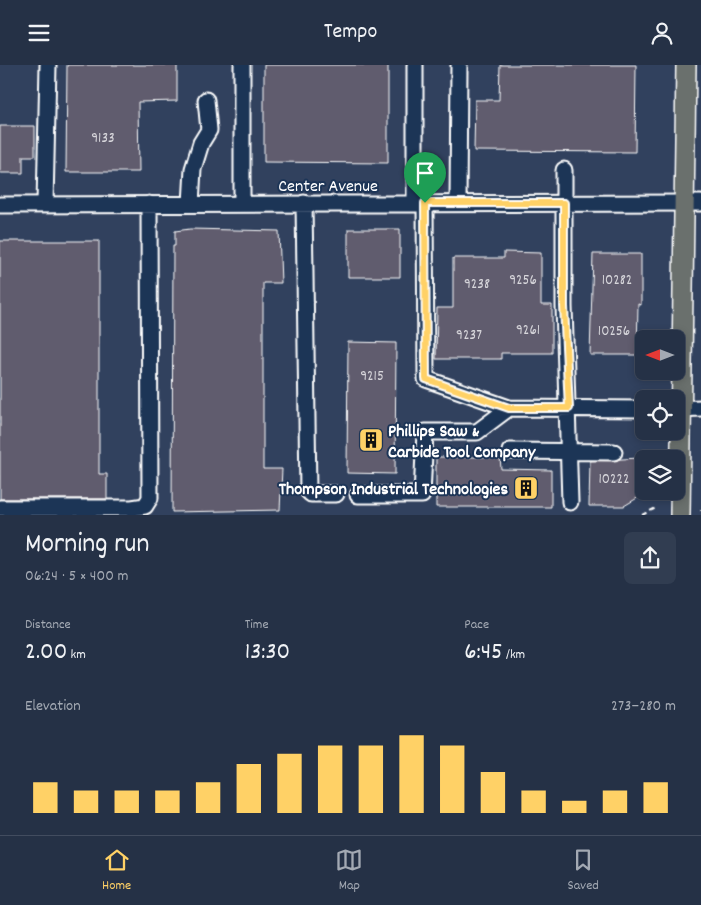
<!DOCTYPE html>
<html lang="en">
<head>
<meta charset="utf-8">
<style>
	body { margin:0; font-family:Dekko,sans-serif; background:#313d51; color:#f1f3f6; height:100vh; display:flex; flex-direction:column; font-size:19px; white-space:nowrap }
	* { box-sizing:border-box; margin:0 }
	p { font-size:16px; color:#a3a9b3 }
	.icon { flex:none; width:28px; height:28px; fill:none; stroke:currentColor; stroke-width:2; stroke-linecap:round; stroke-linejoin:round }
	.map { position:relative; height:450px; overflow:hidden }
	.sheet { display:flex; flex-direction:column; background:#253146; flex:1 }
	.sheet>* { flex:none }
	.needle { width:32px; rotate:270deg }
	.controls { position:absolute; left:635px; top:265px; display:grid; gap:10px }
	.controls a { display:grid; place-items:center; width:50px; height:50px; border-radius:8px; background:#253146; box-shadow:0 2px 8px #0003,0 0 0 1px #424c5f; font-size:25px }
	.pin { position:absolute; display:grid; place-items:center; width:42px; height:42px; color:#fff; margin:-51px -21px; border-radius:50% 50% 50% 0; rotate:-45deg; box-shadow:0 0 5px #0007 }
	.pin .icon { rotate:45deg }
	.round { display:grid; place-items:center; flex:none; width:52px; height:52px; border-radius:8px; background:#313d51 }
	.summary { display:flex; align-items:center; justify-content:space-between; height:85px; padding:0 25px }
	h1 { font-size:28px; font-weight:600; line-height:38px }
	.metrics { display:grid; grid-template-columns:repeat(3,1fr); gap:8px; height:85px; padding:5px 25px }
	.metrics div { display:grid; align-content:center }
	.metrics b { font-size:25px; font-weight:600 }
	.metrics small { font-size:14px; font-weight:400 }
	.metrics p { font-size:14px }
	.chart { height:140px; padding:10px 25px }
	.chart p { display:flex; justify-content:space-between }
	.chart svg { width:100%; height:90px; margin-top:5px; stroke:#ffd166; stroke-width:6 }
	header { display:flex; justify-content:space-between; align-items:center; height:65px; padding:0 25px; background:#253146; font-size:22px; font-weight:600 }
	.tab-bar { display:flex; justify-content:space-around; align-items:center; height:70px; border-top:1px solid #424c5f; background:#253146; font-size:14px; color:#a3a9b3 }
	.tab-bar a { display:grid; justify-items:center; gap:2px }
	.tab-bar .on { color:#ffd166 }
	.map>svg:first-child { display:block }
	.building { fill:#605c6e; stroke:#fff }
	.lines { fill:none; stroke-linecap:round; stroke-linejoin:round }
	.minor-casing { stroke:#fff; stroke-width:19 }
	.major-casing { stroke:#fff; stroke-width:22 }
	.path { stroke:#fff; stroke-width:2; stroke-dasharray:5 4; stroke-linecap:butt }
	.minor { stroke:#1d3557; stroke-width:15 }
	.major { stroke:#6a706d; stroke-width:19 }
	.route-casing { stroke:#fff; stroke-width:10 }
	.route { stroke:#ffd166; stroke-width:6 }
	.labels { text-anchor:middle; stroke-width:4; stroke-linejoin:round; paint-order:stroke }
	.number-label { font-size:15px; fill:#d7d6db }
	.street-label { font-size:18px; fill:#fff; stroke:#1d3557 }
	.poi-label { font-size:18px; font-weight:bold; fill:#fff; stroke:#1d3557; text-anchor:start }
</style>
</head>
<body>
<header><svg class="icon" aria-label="menu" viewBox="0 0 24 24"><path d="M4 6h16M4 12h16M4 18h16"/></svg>Tempo<svg class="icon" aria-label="person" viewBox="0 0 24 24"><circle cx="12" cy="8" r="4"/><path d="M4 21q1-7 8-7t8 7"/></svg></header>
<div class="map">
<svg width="701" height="450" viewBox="0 0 701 450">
	<rect width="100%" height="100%" fill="#31415e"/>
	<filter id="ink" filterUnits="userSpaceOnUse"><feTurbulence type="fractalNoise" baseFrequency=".02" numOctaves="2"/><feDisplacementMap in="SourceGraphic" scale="10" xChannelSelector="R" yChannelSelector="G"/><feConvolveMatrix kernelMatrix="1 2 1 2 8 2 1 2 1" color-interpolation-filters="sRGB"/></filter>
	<g filter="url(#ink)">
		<path class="building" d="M 67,0 L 177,0 L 177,36 L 138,37 L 139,107 L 66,107 Z
			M 264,0 L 388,0 L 388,98 L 264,97 Z
			M 500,0 L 636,0 L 635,87 L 474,86 L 475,35 L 499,35 Z
			M 0,61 L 35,61 L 35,91 L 23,91 L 23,108 L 0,108 Z
			M 190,164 L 279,166 L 281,218 L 263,218 L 263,404 L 282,404 L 280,445 L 172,447 L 173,181 L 175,181 L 175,166 Z
			M 348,164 L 400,164 L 400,212 L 348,212 Z
			M 0,176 L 99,176 L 99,409 L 107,409 L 107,434 L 0,434 Z
			M 504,187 L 541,188 L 541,240 L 552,240 L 552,288 L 501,288 L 501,294 L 436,294 L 437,243 L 453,243 L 453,193 L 504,193 Z
			M 593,189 L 641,189 L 641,240 L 638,239 L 637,290 L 590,290 Z
			M 348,277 L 396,278 L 395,409 L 347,408 Z
			M 436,392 L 500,392 L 501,404 L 551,405 L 551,442 L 436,442 Z
			M 639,393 L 639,432 L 624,441 L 589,441 L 590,396 Z"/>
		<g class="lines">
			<defs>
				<path id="minor" d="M 242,0 L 242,138
					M 564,105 L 564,241 L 570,437
					M 304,138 L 308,426 L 311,429 L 336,429
					M 415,138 L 415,0
					M 425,138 L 426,314 L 509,343 L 644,344
					M 458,138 L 459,0
					M 45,139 L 48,0
					M 191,139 L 193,104 L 201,78 L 209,65 L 206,35
					M 0,140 L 701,138
					M 676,344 L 701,343
					M 510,386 L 614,387
					M 358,430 L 422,430 L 425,367 L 477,367 L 509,343
					M 0,443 L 132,443 L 145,441 L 150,433 L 149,139"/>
				<path id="major" d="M 680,450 L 686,0"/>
			</defs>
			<use href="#minor" class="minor-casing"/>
			<use href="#major" class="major-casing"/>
			<path class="path" d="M 700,445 L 701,445
				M 642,450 L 658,442"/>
			<use href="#minor" class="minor"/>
			<use href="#major" class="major"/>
		</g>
	</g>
	<g class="lines" filter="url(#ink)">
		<defs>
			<path id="route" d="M 425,138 L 564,138 L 564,241 L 569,343 L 509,343 L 426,314 Z"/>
		</defs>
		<use href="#route" class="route-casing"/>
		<use href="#route" class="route"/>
	</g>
	<defs>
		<symbol id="building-square" viewBox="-11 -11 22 22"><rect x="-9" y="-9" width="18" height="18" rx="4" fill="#ffd166" stroke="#1d3557"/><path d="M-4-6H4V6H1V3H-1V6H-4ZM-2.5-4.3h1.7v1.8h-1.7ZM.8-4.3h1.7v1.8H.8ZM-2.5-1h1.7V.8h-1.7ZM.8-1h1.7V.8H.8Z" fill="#111"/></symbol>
	</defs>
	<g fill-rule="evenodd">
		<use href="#building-square" x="357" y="361" width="28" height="28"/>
		<use href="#building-square" x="512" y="409" width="28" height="28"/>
	</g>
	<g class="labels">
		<g class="number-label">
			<text x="103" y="77">9133</text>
			<text x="523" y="219">9256</text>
			<text x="617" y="219">10282</text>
			<text x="477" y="223">9238</text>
			<text x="528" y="269">9261</text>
			<text x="614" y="270">10256</text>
			<text x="469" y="274">9237</text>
			<text x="372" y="315">9215</text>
			<text x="614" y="418">10222</text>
		</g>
		<g class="street-label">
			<text x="328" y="126">Center Avenue</text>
		</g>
		<g class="poi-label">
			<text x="388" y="371">Phillips Saw &amp;<tspan x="388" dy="21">Carbide Tool Company</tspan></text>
			<text x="508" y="429" text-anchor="end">Thompson Industrial Technologies</text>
		</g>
	</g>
</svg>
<div class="controls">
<a><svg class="needle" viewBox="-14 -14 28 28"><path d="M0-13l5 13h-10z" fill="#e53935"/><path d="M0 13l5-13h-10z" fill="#a3a9b3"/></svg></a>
<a><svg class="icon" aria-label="locate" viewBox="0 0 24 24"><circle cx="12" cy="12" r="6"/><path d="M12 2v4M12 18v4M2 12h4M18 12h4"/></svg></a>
<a><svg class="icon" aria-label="layers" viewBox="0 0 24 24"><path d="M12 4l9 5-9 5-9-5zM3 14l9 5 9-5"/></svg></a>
</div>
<div class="pin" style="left:425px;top:138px;background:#1e9e55"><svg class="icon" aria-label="arrive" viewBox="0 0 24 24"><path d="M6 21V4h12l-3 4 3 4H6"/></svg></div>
</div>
<section class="sheet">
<div class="summary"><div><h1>Morning run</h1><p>06:24 · 5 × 400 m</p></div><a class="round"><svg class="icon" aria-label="share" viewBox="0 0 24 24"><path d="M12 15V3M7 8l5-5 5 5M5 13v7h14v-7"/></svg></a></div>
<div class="metrics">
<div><p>Distance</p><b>2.00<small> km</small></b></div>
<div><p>Time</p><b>13:30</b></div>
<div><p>Pace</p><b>6:45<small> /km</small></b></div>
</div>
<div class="chart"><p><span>Elevation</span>273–280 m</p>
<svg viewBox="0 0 160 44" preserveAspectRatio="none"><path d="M5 44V29M15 44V33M25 44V33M35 44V33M45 44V29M55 44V20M65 44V15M75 44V11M85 44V11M95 44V6M105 44V11M115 44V24M125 44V33M135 44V38M145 44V33M155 44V29"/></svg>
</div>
</section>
<nav class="tab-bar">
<a class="on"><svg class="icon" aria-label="home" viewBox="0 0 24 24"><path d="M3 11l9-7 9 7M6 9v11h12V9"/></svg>Home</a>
<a><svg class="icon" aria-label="map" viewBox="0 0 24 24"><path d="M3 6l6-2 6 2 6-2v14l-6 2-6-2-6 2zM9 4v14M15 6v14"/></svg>Map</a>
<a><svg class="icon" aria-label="saved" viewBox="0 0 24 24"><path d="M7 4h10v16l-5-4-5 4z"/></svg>Saved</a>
</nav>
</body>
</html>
